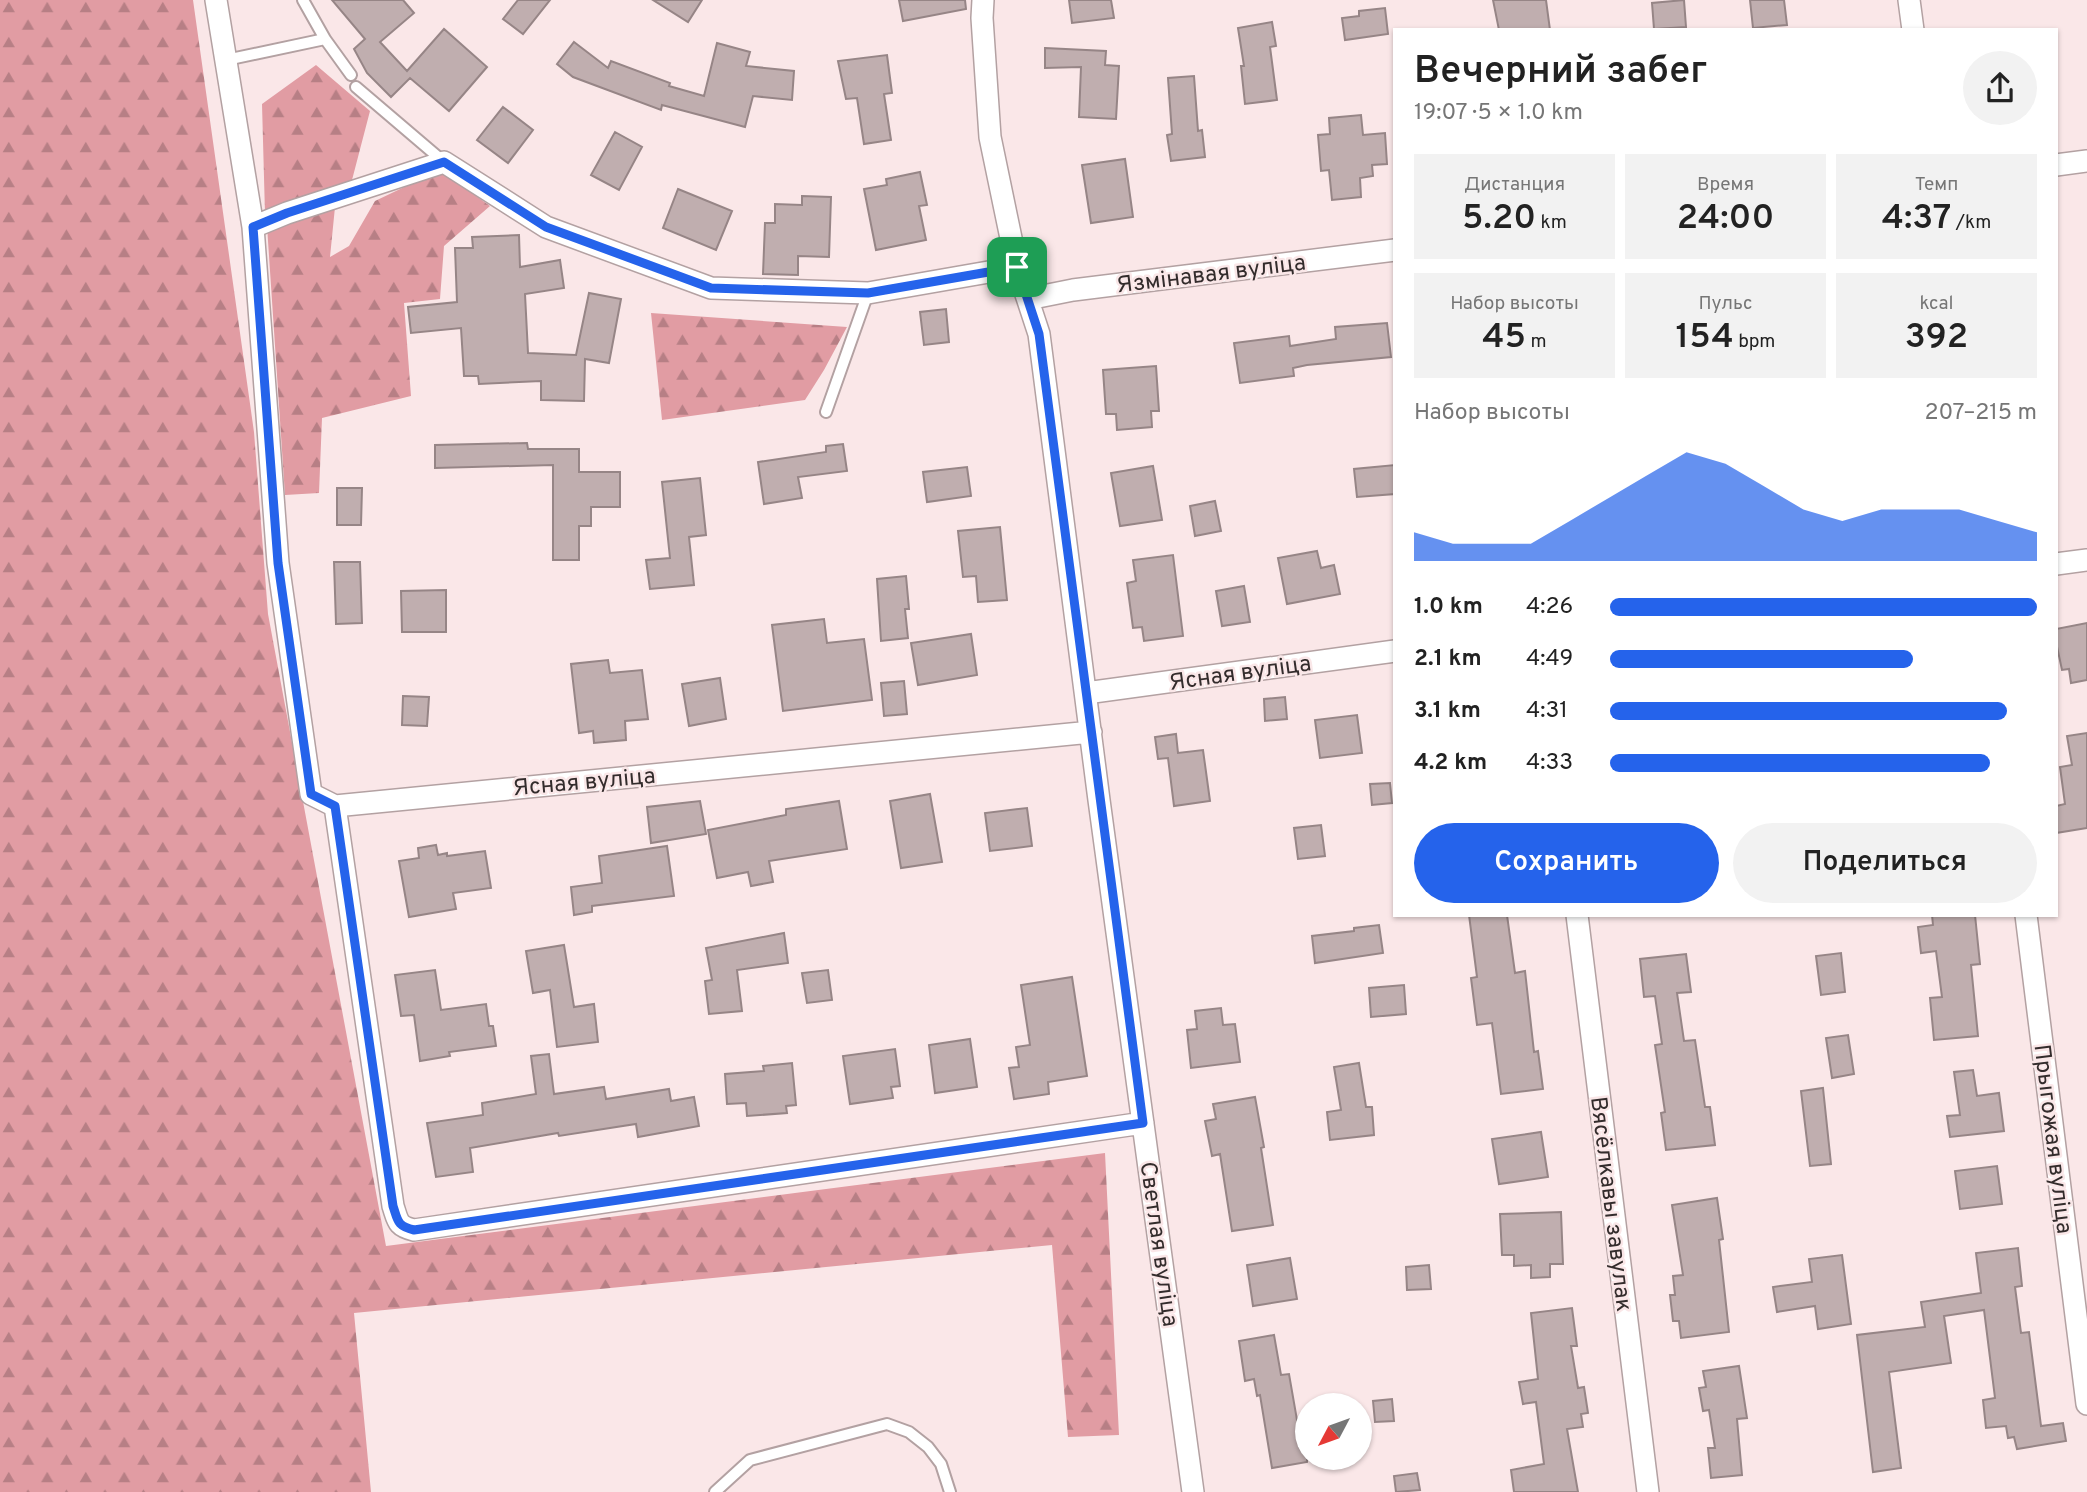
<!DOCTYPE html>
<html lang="ru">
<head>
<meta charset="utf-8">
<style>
	body { margin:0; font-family:Overpass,sans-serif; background:#f2f2f2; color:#222; height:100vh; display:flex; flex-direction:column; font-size:26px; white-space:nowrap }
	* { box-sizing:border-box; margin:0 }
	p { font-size:23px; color:#767676 }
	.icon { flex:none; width:38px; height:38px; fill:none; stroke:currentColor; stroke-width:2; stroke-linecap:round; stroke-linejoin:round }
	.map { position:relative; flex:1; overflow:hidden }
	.side { position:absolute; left:1393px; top:28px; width:665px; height:889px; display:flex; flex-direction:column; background:#fff; border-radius:0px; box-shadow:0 2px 5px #0004 }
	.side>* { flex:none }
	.needle { width:46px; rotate:229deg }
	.tools { position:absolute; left:1295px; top:1393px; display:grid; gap:14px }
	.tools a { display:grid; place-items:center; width:77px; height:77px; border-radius:50%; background:#fff; box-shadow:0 2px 5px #0004; font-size:35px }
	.pin { position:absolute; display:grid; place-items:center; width:60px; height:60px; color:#fff; margin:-30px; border-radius:14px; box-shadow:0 4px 10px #0006 }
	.round { display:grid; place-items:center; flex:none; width:74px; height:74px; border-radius:37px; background:#f2f2f2 }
	.overview { display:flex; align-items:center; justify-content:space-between; height:119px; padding:0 21px }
	h1 { font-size:38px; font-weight:600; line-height:52px }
	.metrics { display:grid; grid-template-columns:repeat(3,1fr); gap:10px; height:119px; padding:7px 21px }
	.metrics div { display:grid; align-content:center; border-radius:0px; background:#f2f2f2; text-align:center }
	.metrics b { font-size:35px; font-weight:600 }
	.metrics small { font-size:19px; font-weight:400 }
	.metrics p { font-size:19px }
	.chart { height:196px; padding:14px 21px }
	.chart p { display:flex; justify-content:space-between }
	.chart svg { width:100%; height:126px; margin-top:7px; fill:#2563eb; opacity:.7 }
	.action { display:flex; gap:14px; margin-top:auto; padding:14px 21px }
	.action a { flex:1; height:80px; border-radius:42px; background:#2563eb; color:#fff; font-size:28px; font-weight:600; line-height:80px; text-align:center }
	.action a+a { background:#f2f2f2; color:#222 }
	ul { padding:0 21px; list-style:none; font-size:23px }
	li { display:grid; grid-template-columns:112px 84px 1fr; align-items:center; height:52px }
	li i { height:18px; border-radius:9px; background:#2563eb }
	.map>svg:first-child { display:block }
	.forest { fill:url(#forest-firs) }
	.building { fill:#c0aeaf; stroke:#968586; stroke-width:2 }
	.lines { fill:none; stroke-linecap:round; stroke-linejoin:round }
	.lane-casing { stroke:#b3a1a2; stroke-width:14 }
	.street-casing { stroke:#b3a1a2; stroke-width:24 }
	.lane { stroke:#fff; stroke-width:10 }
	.street { stroke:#fff; stroke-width:21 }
	.route-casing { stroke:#fff; stroke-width:14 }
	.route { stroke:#2563eb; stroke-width:9 }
	.labels { text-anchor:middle; stroke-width:5; stroke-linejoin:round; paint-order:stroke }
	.street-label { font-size:23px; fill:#332c2c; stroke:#fae7e8 }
</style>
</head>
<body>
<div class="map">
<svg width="2087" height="1492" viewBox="0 0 2087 1492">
	<defs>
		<pattern id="forest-firs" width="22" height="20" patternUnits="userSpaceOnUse" patternTransform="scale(1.75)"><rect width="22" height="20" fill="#e19ca3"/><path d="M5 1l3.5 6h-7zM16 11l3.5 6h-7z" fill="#b77f85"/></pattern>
	</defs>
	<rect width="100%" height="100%" fill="#fae7e8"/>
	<path class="forest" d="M 0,0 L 193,0 L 254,432 L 268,614 L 386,1246 L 1105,1153 L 1119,1435 L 1068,1437 L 1052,1245 L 354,1313 L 371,1492 L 0,1492 Z
		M 316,65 L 370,111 L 352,180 L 265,214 L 262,104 Z
		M 440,170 L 490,206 L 444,246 L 440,299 L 404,303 L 411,396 L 322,418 L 319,493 L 285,495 L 267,226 L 335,207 L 330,257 L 349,246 L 375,201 Z
		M 651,313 L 847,327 L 824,370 L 805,400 L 662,420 Z"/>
	<path class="building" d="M 332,0 L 403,0 L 414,13 L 380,42 L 407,71 L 444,29 L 487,67 L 449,111 L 410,78 L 391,97 L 367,73 L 354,49 L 365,39 Z
		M 518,0 L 550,0 L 523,34 L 503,19 Z
		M 653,0 L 702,0 L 688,22 Z
		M 899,0 L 965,0 L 966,9 L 903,21 Z
		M 1069,0 L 1111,0 L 1114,18 L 1072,23 Z
		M 1493,0 L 1546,0 L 1550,30 L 1499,30 Z
		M 1684,0 L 1686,27 L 1654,29 L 1652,3 Z
		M 1750,0 L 1784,0 L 1787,25 L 1753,28 Z
		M 1385,8 L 1388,34 L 1345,40 L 1342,18 L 1359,16 L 1359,11 Z
		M 1272,22 L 1276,46 L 1270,47 L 1277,100 L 1245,104 L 1241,66 L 1244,66 L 1238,28 Z
		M 574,42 L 608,68 L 611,61 L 670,83 L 669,86 L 704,96 L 717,43 L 750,52 L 746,66 L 794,71 L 792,100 L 753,96 L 745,127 L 662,105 L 661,110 L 573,77 L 557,64 Z
		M 1045,48 L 1106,51 L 1105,65 L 1119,66 L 1116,119 L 1079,117 L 1081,67 L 1045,68 Z
		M 887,55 L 892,93 L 884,94 L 891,140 L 864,144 L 857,98 L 846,99 L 838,61 Z
		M 1194,76 L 1198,131 L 1202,130 L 1205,157 L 1171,161 L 1167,135 L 1172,134 L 1168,78 Z
		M 503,107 L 533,130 L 508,163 L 477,140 Z
		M 1361,115 L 1363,135 L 1385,133 L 1387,164 L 1372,165 L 1373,176 L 1360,178 L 1361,197 L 1332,200 L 1329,170 L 1321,171 L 1318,135 L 1330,134 L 1329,118 Z
		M 615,132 L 642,147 L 619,190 L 591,175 Z
		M 1125,159 L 1133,217 L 1091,223 L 1082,165 Z
		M 920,172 L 927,205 L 919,206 L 926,240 L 876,250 L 864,189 L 887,185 L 886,179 Z
		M 678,189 L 732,211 L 716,250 L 663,228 Z
		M 802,196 L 831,197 L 829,257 L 798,256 L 798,275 L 763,274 L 765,223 L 775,223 L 775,204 L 802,205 Z
		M 519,235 L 520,267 L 560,260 L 564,288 L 525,294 L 528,353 L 576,355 L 589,293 L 621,299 L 609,363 L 585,359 L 584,401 L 541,400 L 541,381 L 479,384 L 478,376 L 464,376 L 461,328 L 411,333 L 408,307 L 457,302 L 455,248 L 473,248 L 472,237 Z
		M 946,309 L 949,342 L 924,345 L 920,312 Z
		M 1387,323 L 1391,357 L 1307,365 L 1293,368 L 1294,376 L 1240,383 L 1234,343 L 1289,336 L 1290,346 L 1336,339 L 1335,327 Z
		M 1156,366 L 1159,411 L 1151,411 L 1152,427 L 1117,430 L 1116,414 L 1106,414 L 1103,370 Z
		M 527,443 L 528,449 L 579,449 L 579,472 L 620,472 L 620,507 L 591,507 L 591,526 L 579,526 L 579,560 L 553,560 L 553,465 L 435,468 L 435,445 Z
		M 843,444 L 847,471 L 798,477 L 802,498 L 764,504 L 758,462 L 826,452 L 826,446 Z
		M 1395,465 L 1395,494 L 1357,497 L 1354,469 Z
		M 1153,466 L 1162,520 L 1120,526 L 1111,473 Z
		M 967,467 L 971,496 L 927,502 L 923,472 Z
		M 700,478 L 706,535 L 689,537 L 694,585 L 650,589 L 646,560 L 670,558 L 662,482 Z
		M 337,488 L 362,488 L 361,525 L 337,525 Z
		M 1215,501 L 1221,531 L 1195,536 L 1190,506 Z
		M 1000,527 L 1007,600 L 978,602 L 976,576 L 963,577 L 958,531 Z
		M 1317,551 L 1321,568 L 1334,565 L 1340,594 L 1287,604 L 1278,558 Z
		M 1173,555 L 1183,636 L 1144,641 L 1142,627 L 1133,628 L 1127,583 L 1136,581 L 1133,560 Z
		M 334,562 L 360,562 L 362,623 L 336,624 Z
		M 906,576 L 909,609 L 905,609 L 908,638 L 881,641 L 877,579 Z
		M 1244,586 L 1250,622 L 1222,626 L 1216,591 Z
		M 446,590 L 446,632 L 402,632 L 401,591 Z
		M 824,619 L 827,643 L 864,639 L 872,700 L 783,711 L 772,625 Z
		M 2087,623 L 2087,680 L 2071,683 L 2069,669 L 2062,670 L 2056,642 L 2056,629 Z
		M 971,634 L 977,675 L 918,685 L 911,643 Z
		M 608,660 L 610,673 L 642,670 L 648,719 L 625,721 L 626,740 L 594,743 L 593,731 L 579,733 L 571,664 Z
		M 720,678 L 726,719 L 689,726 L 682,684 Z
		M 904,681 L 907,714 L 884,716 L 881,683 Z
		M 403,696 L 429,697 L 427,726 L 402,725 Z
		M 1285,697 L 1287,719 L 1265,721 L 1264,699 Z
		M 1357,715 L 1362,753 L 1320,758 L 1315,720 Z
		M 2087,733 L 2087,828 L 2056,833 L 2056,806 L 2065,804 L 2060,767 L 2072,765 L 2067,736 Z
		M 1176,734 L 1178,753 L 1203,750 L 1210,801 L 1174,806 L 1168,758 L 1158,759 L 1155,737 Z
		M 1390,783 L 1392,803 L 1372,805 L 1370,784 Z
		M 930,794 L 942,862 L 901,868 L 890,801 Z
		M 700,801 L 706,834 L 651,843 L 647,807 Z
		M 839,801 L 847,849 L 769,861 L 773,882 L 751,886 L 748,872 L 717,878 L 708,830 L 786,815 L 786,809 Z
		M 1027,808 L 1032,846 L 990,851 L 985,813 Z
		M 1321,825 L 1325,856 L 1298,859 L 1294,828 Z
		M 436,845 L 438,855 L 447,853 L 447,856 L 485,851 L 491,888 L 453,893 L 456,909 L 409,917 L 399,861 L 419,858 L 418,848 Z
		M 667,846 L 674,896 L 592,906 L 592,912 L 574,915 L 571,887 L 602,883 L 599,856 Z
		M 1469,915 L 1507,915 L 1515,973 L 1525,971 L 1534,1052 L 1538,1051 L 1543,1089 L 1501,1094 L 1492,1023 L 1477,1025 L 1471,978 L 1477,977 Z
		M 1932,915 L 1975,915 L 1980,964 L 1971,965 L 1978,1036 L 1934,1040 L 1930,998 L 1942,997 L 1936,951 L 1921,953 L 1918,927 L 1933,925 Z
		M 1379,925 L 1383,953 L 1315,963 L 1312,936 L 1354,931 L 1354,928 Z
		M 784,933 L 788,963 L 737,970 L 742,1011 L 709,1014 L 705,981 L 712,980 L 706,948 Z
		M 564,945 L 574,1007 L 594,1004 L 598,1042 L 557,1047 L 550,990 L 533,993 L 526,951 Z
		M 1841,953 L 1845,992 L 1821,995 L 1816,956 Z
		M 1686,954 L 1691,992 L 1677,993 L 1684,1041 L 1695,1040 L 1705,1107 L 1710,1107 L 1715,1145 L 1666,1150 L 1661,1113 L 1665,1112 L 1655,1045 L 1662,1044 L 1655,996 L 1644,997 L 1640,959 Z
		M 435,970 L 441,1010 L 486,1004 L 489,1026 L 493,1026 L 496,1046 L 449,1052 L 450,1056 L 420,1061 L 414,1015 L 401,1016 L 395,975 Z
		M 828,970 L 832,1000 L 807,1003 L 802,973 Z
		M 1072,977 L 1087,1076 L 1048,1082 L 1049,1094 L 1014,1099 L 1009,1068 L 1019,1067 L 1016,1047 L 1030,1045 L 1021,985 Z
		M 1404,985 L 1406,1014 L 1371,1017 L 1369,988 Z
		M 1221,1008 L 1223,1025 L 1235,1024 L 1240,1062 L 1191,1068 L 1187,1030 L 1197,1029 L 1195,1011 Z
		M 1848,1035 L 1854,1074 L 1832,1078 L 1826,1038 Z
		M 970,1039 L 977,1087 L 935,1093 L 929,1045 Z
		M 895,1049 L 900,1086 L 891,1087 L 893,1098 L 850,1104 L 843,1056 Z
		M 549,1054 L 554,1094 L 604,1087 L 606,1099 L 669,1089 L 671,1101 L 694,1097 L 699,1126 L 638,1137 L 636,1124 L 559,1136 L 558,1133 L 470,1148 L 473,1172 L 436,1177 L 427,1123 L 483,1115 L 482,1103 L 536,1094 L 531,1056 Z
		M 792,1063 L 796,1105 L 786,1106 L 787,1113 L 747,1116 L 746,1103 L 727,1104 L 725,1074 L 764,1071 L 763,1066 Z
		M 1359,1063 L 1366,1107 L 1372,1107 L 1374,1135 L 1330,1140 L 1327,1112 L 1341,1110 L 1334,1067 Z
		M 1973,1070 L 1977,1096 L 1999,1093 L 2004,1131 L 1950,1137 L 1947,1116 L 1960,1115 L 1954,1072 Z
		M 1823,1088 L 1831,1164 L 1810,1166 L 1801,1091 Z
		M 1255,1097 L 1264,1147 L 1261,1148 L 1273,1225 L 1232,1231 L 1220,1154 L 1212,1156 L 1205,1121 L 1216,1119 L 1213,1104 Z
		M 1541,1132 L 1548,1177 L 1499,1184 L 1492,1139 Z
		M 1997,1166 L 2002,1204 L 1960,1209 L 1955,1171 Z
		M 1717,1198 L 1723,1239 L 1719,1240 L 1729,1332 L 1681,1338 L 1679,1321 L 1673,1321 L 1670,1295 L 1675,1295 L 1673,1276 L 1683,1275 L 1672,1205 Z
		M 1561,1212 L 1563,1264 L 1550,1264 L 1550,1277 L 1531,1278 L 1531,1265 L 1514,1266 L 1514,1255 L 1502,1255 L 1500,1214 Z
		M 2018,1248 L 2022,1286 L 2015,1287 L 2021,1333 L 2029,1332 L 2041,1426 L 2063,1423 L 2066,1441 L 2017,1449 L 2014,1437 L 2008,1438 L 2006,1426 L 1986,1428 L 1983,1400 L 1995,1398 L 1984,1310 L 1944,1316 L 1951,1363 L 1889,1372 L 1901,1468 L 1873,1472 L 1857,1335 L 1925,1327 L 1921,1302 L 1981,1293 L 1976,1253 Z
		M 1842,1255 L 1851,1324 L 1818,1329 L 1815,1306 L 1777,1312 L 1773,1287 L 1812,1282 L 1809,1259 Z
		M 1290,1258 L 1297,1299 L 1253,1306 L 1247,1265 Z
		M 1429,1265 L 1431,1289 L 1407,1290 L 1406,1267 Z
		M 1572,1308 L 1577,1346 L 1571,1346 L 1578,1388 L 1584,1387 L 1588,1413 L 1581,1414 L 1583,1427 L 1567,1429 L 1578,1492 L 1514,1492 L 1511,1470 L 1544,1464 L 1536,1402 L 1523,1404 L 1519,1382 L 1538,1379 L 1531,1313 Z
		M 1274,1335 L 1281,1375 L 1289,1374 L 1297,1420 L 1307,1418 L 1307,1462 L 1272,1468 L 1260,1395 L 1257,1396 L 1254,1379 L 1245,1381 L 1239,1341 Z
		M 1739,1366 L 1747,1418 L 1737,1419 L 1742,1475 L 1711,1478 L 1708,1448 L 1715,1448 L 1709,1410 L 1703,1411 L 1699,1388 L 1706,1387 L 1703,1371 Z
		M 1392,1399 L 1394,1421 L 1375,1422 L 1373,1401 Z
		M 1417,1473 L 1420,1490 L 1396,1492 L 1394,1476 Z"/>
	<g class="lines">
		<defs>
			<path id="lane" d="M 303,0 L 325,39
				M 226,60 L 325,39 L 351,75
				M 356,87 L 444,162
				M 826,412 L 868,293
				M 715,1492 L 750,1460 L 887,1424 L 909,1432 L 928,1447 L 941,1464 L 950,1492"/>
			<path id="street" d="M 216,0 L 253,227 L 278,563 L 311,794 L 335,806 L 1091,732
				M 983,0 L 982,18 L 990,137 L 1017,267 L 1039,334 L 1099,800 L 1193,1492
				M 1909,0 L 1913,30
				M 2056,165 L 2087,161
				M 253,227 L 287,213 L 444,162 L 546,227 L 711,288 L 868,293 L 1017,267
				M 1028,299 L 1073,290 L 1395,250
				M 2056,564 L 2087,560
				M 1086,693 L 1395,651
				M 335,806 L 393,1206 C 398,1221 397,1226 414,1230 L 1143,1123
				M 1577,915 L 1648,1492
				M 2026,915 L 2087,1404"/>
		</defs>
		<use href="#lane" class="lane-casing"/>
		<use href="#street" class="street-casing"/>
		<use href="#lane" class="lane"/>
		<use href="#street" class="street"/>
	</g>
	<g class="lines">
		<defs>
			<path id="route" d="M 444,162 L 546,227 L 711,288 L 868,293 L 1017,267 L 1039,334 L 1143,1123 L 414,1230 C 397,1226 398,1221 393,1206 L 335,806 L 311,794 L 278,563 L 253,227 L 287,213 Z"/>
		</defs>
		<use href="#route" class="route-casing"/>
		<use href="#route" class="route"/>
	</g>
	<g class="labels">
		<g class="street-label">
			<text transform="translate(1211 273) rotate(-7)" y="8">Язмінавая вуліца</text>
			<text transform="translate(1240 672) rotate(-8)" y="8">Ясная вуліца</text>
			<text transform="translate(584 781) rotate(-5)" y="8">Ясная вуліца</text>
			<text transform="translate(2054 1139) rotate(83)" y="8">Прыгожая вуліца</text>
			<text transform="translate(1612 1204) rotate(83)" y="8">Вясёлкавы завулак</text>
			<text transform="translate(1160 1244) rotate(82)" y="8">Светлая вуліца</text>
		</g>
	</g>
</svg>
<div class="tools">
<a><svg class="needle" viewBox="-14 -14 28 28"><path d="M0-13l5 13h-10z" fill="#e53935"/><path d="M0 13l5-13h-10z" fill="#767676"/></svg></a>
</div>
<div class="pin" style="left:1017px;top:267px;background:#1e9e55"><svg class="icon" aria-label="arrive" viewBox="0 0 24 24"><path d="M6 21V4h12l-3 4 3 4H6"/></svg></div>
<section class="side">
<div class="overview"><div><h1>Вечерний забег</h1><p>19:07 · 5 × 1.0 km</p></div><a class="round"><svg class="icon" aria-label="share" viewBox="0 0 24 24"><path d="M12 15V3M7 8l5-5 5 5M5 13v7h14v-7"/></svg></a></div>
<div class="metrics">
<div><p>Дистанция</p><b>5.20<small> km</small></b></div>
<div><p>Время</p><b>24:00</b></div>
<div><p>Темп</p><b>4:37<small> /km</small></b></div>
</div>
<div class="metrics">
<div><p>Набор высоты</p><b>45<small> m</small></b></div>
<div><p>Пульс</p><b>154<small> bpm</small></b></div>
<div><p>kcal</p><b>392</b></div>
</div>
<div class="chart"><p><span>Набор высоты</span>207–215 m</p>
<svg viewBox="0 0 160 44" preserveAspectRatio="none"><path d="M0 44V34L10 38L20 38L30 38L40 30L50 22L60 14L70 6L80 10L90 18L100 26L110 30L120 26L130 26L140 26L150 30L160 34V44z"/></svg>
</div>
<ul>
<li><b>1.0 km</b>4:26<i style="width:100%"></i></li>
<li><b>2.1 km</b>4:49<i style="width:71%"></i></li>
<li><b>3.1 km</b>4:31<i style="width:93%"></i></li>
<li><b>4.2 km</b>4:33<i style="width:89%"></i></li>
</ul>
<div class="action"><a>Сохранить</a><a>Поделиться</a></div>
</section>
</div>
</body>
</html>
